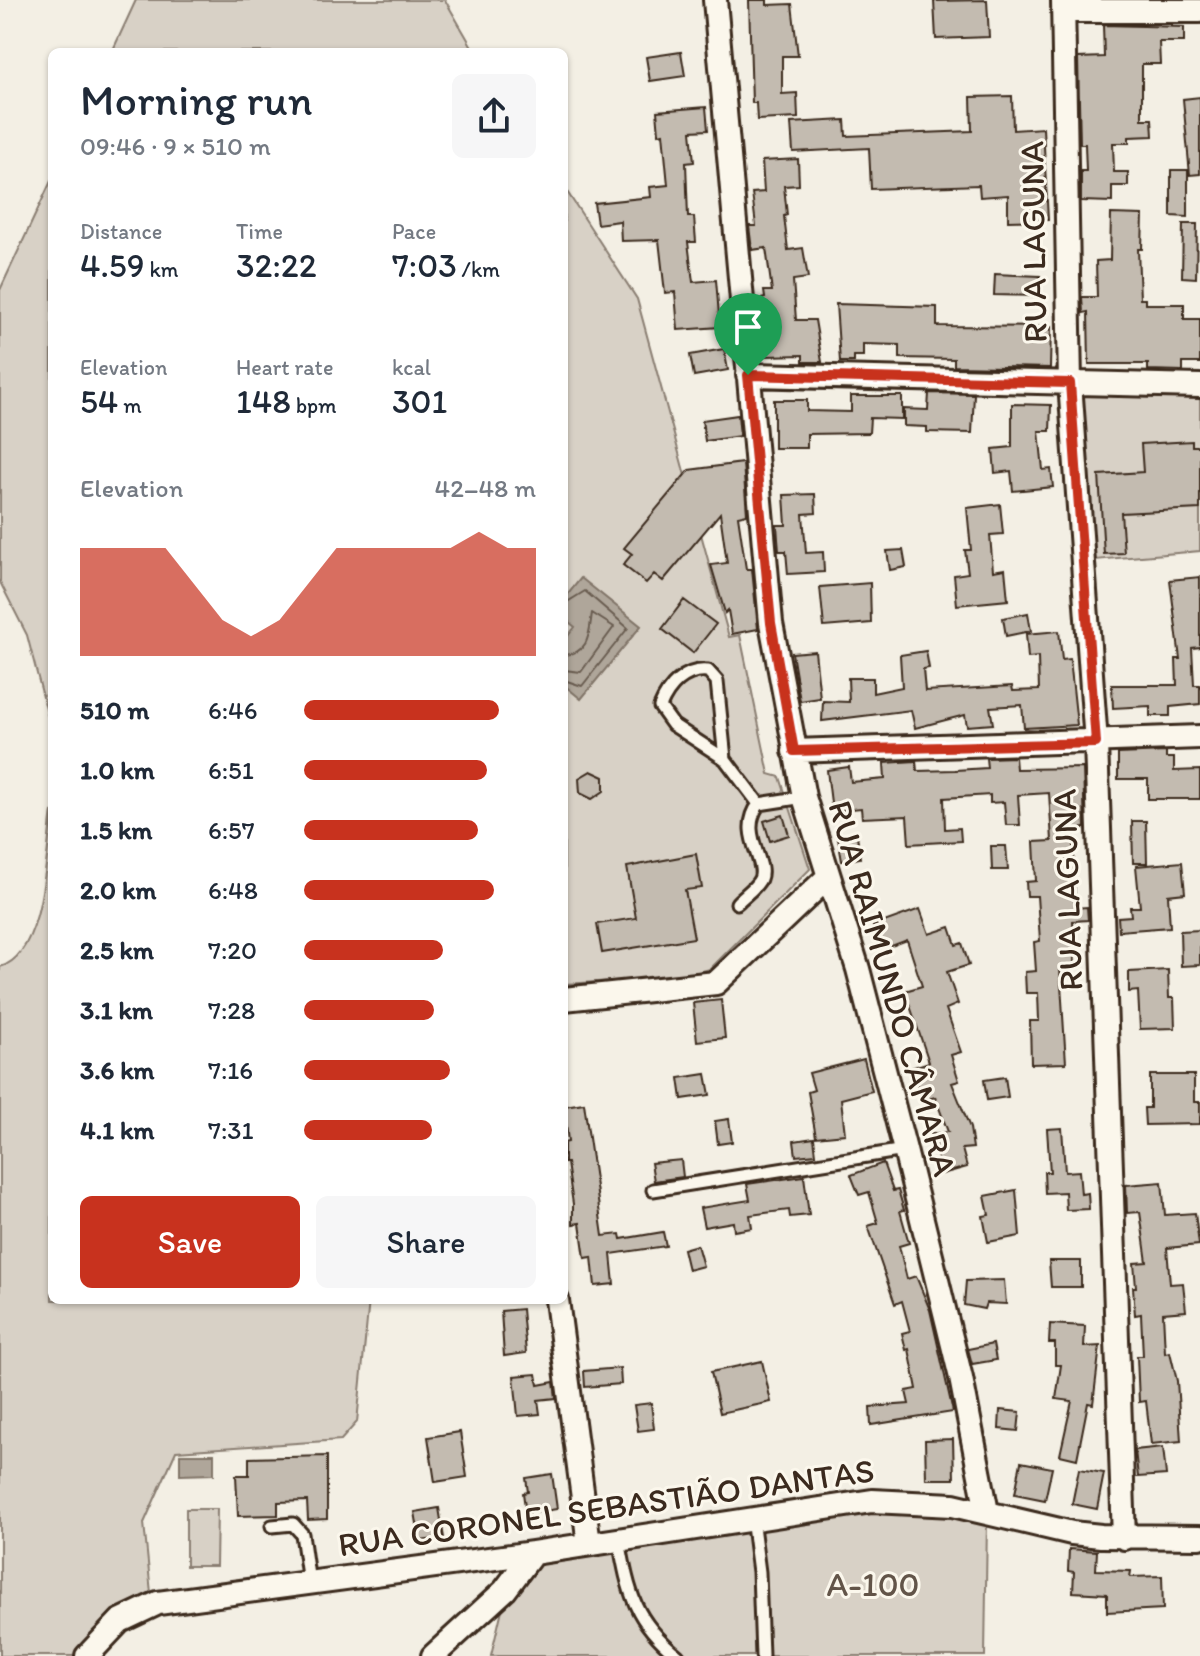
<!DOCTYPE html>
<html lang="en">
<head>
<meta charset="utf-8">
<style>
	body { margin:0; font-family:Itim,sans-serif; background:#f6f6f7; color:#1f2937; height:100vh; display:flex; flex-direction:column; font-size:30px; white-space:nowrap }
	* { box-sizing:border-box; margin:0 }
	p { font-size:26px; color:#747a83 }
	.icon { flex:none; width:44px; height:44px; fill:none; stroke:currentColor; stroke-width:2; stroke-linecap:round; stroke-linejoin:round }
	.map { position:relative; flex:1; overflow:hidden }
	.side { position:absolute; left:48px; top:48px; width:520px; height:1256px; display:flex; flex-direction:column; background:#fff; border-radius:12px; box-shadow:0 2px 6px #0004 }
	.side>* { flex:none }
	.pin { position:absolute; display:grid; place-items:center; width:68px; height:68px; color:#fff; margin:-82px -34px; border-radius:50% 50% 50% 0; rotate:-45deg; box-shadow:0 0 8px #0007 }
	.pin .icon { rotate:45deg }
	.round { display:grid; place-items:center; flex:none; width:84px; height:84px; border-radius:12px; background:#f6f6f7 }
	.overview { display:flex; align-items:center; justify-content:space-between; height:136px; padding:0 32px }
	h1 { font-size:44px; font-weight:600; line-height:60px }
	.metrics { display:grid; grid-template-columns:repeat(3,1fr); gap:12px; height:136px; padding:8px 32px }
	.metrics div { display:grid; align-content:center }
	.metrics b { font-size:34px; font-weight:600 }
	.metrics small { font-size:22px; font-weight:400 }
	.metrics p { font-size:22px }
	.chart { height:224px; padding:16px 32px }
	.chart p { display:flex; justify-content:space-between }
	.chart svg { width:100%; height:144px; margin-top:8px; fill:#c8321e; opacity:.7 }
	.primary-button { display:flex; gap:16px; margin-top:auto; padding:16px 32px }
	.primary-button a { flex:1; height:92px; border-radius:12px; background:#c8321e; color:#fff; font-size:32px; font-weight:600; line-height:92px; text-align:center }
	.primary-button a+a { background:#f6f6f7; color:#1f2937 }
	ul { padding:0 32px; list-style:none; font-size:26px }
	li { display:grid; grid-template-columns:128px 96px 1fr; align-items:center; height:60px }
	li i { height:20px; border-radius:10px; background:#c8321e }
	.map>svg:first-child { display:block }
	.green { fill:#d8d1c6; stroke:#8a7e72; stroke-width:2 }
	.water { fill:#afa69a; stroke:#817468; stroke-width:2 }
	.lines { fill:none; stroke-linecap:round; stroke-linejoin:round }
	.shore { stroke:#695c50; stroke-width:2 }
	.building { fill:#c3bbb0; stroke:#3b2a1e; stroke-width:2 }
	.service-casing { stroke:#3b2a1e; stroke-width:17 }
	.minor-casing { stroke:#3b2a1e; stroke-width:28 }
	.service { stroke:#fbf7ec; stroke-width:11 }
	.minor { stroke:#fbf7ec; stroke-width:22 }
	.route-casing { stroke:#fff; stroke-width:16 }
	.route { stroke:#c8321e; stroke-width:10 }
	.labels { text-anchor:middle; stroke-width:6; stroke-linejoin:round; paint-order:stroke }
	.street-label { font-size:34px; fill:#3b2a1e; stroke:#fbf7ec }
	.park-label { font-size:34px; fill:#625448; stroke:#fbf7ec }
</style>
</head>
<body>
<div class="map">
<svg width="1200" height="1656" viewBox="0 0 1200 1656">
	<rect width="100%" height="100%" fill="#f3efe4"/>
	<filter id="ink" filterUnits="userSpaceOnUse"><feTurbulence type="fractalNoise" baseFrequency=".0125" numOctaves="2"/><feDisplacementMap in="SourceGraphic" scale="16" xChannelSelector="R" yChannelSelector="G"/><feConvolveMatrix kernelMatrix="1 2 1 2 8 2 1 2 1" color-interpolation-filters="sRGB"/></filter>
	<g filter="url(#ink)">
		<path class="green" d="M 136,0 L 445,0 L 475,52 L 112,52 Z
			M 52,179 L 52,732 L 27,635 L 0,582 L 0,290 Z
			M 564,187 L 637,299 L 729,637 L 740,635 L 769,774 L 780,777 L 810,869 L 710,969 L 679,977 L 564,984 Z
			M 1082,387 L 1200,391 L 1200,551 L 1095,560 Z
			M 52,811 L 52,1300 L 369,1300 L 357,1422 L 341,1440 L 176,1451 L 144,1523 L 151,1593 C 119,1605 94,1629 73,1656 L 0,1656 L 0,967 C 45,955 46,852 52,811 Z
			M 186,1509 L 217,1509 L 216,1566 L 186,1566 Z
			M 859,1510 L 915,1510 L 987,1519 L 985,1656 L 491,1656 L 504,1601 L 537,1558 Z"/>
		<path class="water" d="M 581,578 L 641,626 L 581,699 L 564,685 L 564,641 L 575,627 L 564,618 L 564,599 Z
			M 180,1454 L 214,1454 L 214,1474 L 180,1475 Z"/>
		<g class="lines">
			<path class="shore" d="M 564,604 L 585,591 L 628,628 L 582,686 L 564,680
				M 564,655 C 591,653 589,631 592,613 L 614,627 L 581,672 L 564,670"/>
		</g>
		<path class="building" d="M 749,0 L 767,0 L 767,5 L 792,4 L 798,56 L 782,56 L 782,94 L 797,93 L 798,118 L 757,120 L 756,103 L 752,103 Z
			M 987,0 L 989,37 L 936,39 L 934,1 Z
			M 1103,25 L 1184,27 L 1184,42 L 1159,42 L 1160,64 L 1142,64 L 1142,119 L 1152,119 L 1153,136 L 1129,137 L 1129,143 L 1113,143 L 1114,172 L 1128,172 L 1128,186 L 1112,186 L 1112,202 L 1081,201 L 1081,171 L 1086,171 L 1085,144 L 1080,144 L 1078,58 L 1104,57 Z
			M 681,52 L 685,76 L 650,81 L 646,57 Z
			M 1012,96 L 1013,130 L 1043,128 L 1048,220 L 1008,221 L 1008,195 L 980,197 L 979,185 L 871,189 L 869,148 L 793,152 L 791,123 L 845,120 L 846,136 L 972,131 L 971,97 Z
			M 1200,97 L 1200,174 L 1190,175 L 1183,99 Z
			M 706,107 L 708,130 L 691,131 L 694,162 L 686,163 L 688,217 L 694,217 L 696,242 L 688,242 L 693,282 L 716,280 L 720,327 L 678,330 L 675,292 L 665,293 L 659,240 L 621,241 L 620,221 L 597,224 L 594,203 L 651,197 L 650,187 L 668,185 L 663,133 L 659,134 L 657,111 Z
			M 798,159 L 799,185 L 784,186 L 787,215 L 784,216 L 788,250 L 803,248 L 808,278 L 793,280 L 796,320 L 815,320 L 822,362 L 803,362 L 803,355 L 765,356 L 764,341 L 774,339 L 772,323 L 764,324 L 761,299 L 765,298 L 764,291 L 772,291 L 766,248 L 752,250 L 749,226 L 756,226 L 752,193 L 764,192 L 762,161 Z
			M 1171,170 L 1188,170 L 1188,217 L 1171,216 Z
			M 1111,214 L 1143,215 L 1142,249 L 1138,249 L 1140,299 L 1145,299 L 1145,304 L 1184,304 L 1184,319 L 1200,319 L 1200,363 L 1183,363 L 1183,371 L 1148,370 L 1148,364 L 1089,364 L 1088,312 L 1083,313 L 1082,297 L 1097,297 L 1096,261 L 1110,260 Z
			M 1183,224 L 1197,224 L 1196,278 L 1182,277 Z
			M 995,274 L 1040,276 L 1040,296 L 994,295 Z
			M 836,304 L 937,307 L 937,326 L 1051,327 L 1050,368 L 954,366 L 954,359 L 900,358 L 900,345 L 863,344 L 863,356 L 854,356 L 854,362 L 840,362 Z
			M 724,349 L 728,370 L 694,376 L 690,355 Z
			M 929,393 L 974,394 L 972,433 L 927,432 L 927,427 L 904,426 L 904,409 L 928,410 Z
			M 851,396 L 902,396 L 902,419 L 870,418 L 869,433 L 807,434 L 807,448 L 774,448 L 774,400 L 807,400 L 807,411 L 851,412 Z
			M 1012,404 L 1051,405 L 1050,431 L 1039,431 L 1043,470 L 1051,469 L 1053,487 L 1013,491 L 1011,471 L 995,473 L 993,449 L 1012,447 Z
			M 738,415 L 740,436 L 705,441 L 702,420 Z
			M 1192,441 L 1192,446 L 1200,446 L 1200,509 L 1121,513 L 1124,553 L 1104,554 L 1099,475 L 1143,472 L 1141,444 Z
			M 743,463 L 747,514 L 738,516 L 746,569 L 752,569 L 758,629 L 732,634 L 728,610 L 725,613 L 711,565 L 727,563 L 720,513 L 663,581 L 654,574 L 646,583 L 623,565 L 632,554 L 624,548 L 689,470 Z
			M 815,494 L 816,513 L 803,514 L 806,553 L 823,552 L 824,572 L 788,574 L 786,551 L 779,551 L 778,539 L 777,525 L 786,525 L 784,495 Z
			M 1000,504 L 1003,534 L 990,535 L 993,571 L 1005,569 L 1008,600 L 957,605 L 954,575 L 968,573 L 965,550 L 971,550 L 967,508 Z
			M 903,550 L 906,567 L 890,570 L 887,551 Z
			M 1200,577 L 1200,647 L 1192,648 L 1194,685 L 1200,685 L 1200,704 L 1170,707 L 1170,716 L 1150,716 L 1150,706 L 1113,708 L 1112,685 L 1177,685 L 1176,659 L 1180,659 L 1170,580 Z
			M 870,583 L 871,623 L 824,627 L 820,587 Z
			M 684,600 L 716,624 L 693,653 L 662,629 Z
			M 1028,613 L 1031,631 L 1006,636 L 1003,618 Z
			M 1059,631 L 1062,660 L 1070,659 L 1077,725 L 1024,728 L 1022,705 L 990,707 L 993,724 L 967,726 L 965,715 L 915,728 L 911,710 L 822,721 L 823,701 L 849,702 L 848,678 L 873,678 L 873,693 L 902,687 L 900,655 L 926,651 L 929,668 L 923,669 L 925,691 L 1012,686 L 1013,691 L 1039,690 L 1038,657 L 1028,658 L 1026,634 Z
			M 815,651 L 820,698 L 800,701 L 792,653 Z
			M 1166,752 L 1166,758 L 1174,758 L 1174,771 L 1200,770 L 1200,799 L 1148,799 L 1148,779 L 1118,779 L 1118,754 Z
			M 1015,757 L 1016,769 L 1083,768 L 1085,828 L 1074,829 L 1074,866 L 1075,908 L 1087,907 L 1088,920 L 1073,921 L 1075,967 L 1060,968 L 1066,1063 L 1031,1064 L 1030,1021 L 1039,1021 L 1038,993 L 1026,993 L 1025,972 L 1036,971 L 1034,942 L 1040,941 L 1037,896 L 1027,896 L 1026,882 L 1036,881 L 1034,842 L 1052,841 L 1049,793 L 1018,795 L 1020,825 L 1006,825 L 1004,802 L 990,803 L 990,795 L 944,798 L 945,829 L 960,828 L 961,841 L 909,844 L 907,816 L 862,818 L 861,808 L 832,811 L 827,770 L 849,767 L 851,782 L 885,779 L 884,763 L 916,761 L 917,771 L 955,770 L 987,768 L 986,758 Z
			M 591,771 L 604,777 L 604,791 L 592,799 L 580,793 L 579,778 Z
			M 783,815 L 789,835 L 770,841 L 764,821 Z
			M 1132,821 L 1146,821 L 1147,863 L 1133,863 Z
			M 857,835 L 860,858 L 842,861 L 838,838 Z
			M 991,846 L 1006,846 L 1008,870 L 992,870 Z
			M 696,854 L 702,888 L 685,890 L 694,938 L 602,953 L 597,924 L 636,918 L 627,867 Z
			M 1182,862 L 1185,893 L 1168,895 L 1170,927 L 1119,931 L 1118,917 L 1131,916 L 1130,907 L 1140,907 L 1136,866 Z
			M 920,909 L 929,934 L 950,927 L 956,945 L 962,943 L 969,965 L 947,972 L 958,1004 L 946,1009 L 961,1052 L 951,1055 L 959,1081 L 952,1083 L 970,1128 L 973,1148 L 962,1149 L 967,1167 L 942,1174 L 931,1134 L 948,1132 L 935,1097 L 922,1101 L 911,1068 L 929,1062 L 905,991 L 922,986 L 907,940 L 881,950 L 873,926 Z
			M 1200,930 L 1200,965 L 1181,966 L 1180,931 Z
			M 1168,970 L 1169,998 L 1174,998 L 1175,1028 L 1140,1029 L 1138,991 L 1129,992 L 1129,972 Z
			M 721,1000 L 725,1038 L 697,1041 L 693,1003 Z
			M 864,1059 L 872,1091 L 841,1099 L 845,1134 L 816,1137 L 808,1092 L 814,1090 L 809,1073 Z
			M 706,1074 L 710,1095 L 682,1099 L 679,1078 Z
			M 1150,1075 L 1194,1075 L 1194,1102 L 1200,1102 L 1200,1124 L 1145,1125 L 1144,1108 L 1150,1108 Z
			M 1005,1077 L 1008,1097 L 987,1100 L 984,1080 Z
			M 584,1103 L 603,1236 L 620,1234 L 621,1239 L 663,1232 L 666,1246 L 611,1254 L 614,1284 L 595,1286 L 592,1257 L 585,1258 L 580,1223 L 573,1224 L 573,1204 L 567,1163 L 564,1163 L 564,1143 L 568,1142 L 564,1106 Z
			M 729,1119 L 732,1142 L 718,1144 L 715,1121 Z
			M 1062,1128 L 1065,1172 L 1079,1171 L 1081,1194 L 1088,1193 L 1089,1209 L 1066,1210 L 1065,1192 L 1045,1193 L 1044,1172 L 1050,1172 L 1047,1129 Z
			M 814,1138 L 816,1154 L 796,1156 L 794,1141 Z
			M 681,1160 L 683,1177 L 654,1181 L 651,1163 Z
			M 883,1163 L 893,1191 L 898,1190 L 904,1210 L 900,1211 L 909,1243 L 899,1246 L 907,1279 L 916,1276 L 930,1310 L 953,1412 L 871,1425 L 870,1407 L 909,1404 L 906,1391 L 917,1389 L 909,1349 L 906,1350 L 902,1333 L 910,1331 L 902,1301 L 895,1304 L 868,1226 L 878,1223 L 869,1192 L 859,1195 L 851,1175 Z
			M 804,1176 L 809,1215 L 790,1217 L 789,1210 L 750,1215 L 752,1228 L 734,1231 L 733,1222 L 704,1227 L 700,1208 L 750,1200 L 747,1184 Z
			M 1162,1182 L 1165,1215 L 1195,1213 L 1199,1245 L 1167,1248 L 1170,1284 L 1183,1283 L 1186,1311 L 1163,1313 L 1165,1353 L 1170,1352 L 1177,1381 L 1181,1441 L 1151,1444 L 1146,1401 L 1139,1402 L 1137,1356 L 1143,1356 L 1141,1314 L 1135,1315 L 1133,1287 L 1136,1287 L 1134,1263 L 1147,1262 L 1140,1212 L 1127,1213 L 1126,1185 Z
			M 1016,1190 L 1020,1236 L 988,1242 L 983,1216 L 989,1215 L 985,1196 Z
			M 697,1245 L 703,1266 L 688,1270 L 683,1249 Z
			M 1049,1261 L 1081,1261 L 1081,1287 L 1051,1287 Z
			M 1004,1280 L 1006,1304 L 986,1303 L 984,1309 L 964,1305 L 966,1281 Z
			M 522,1309 L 526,1353 L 504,1356 L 501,1311 Z
			M 1050,1324 L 1085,1326 L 1084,1347 L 1100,1346 L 1093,1404 L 1088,1403 L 1077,1459 L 1060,1455 L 1072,1401 L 1056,1399 L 1061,1365 L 1055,1365 L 1055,1343 L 1049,1343 Z
			M 993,1344 L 996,1360 L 972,1364 L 968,1349 Z
			M 762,1361 L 771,1402 L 720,1413 L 711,1372 Z
			M 620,1368 L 621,1384 L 585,1387 L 584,1371 Z
			M 536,1374 L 538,1385 L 554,1382 L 556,1398 L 538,1400 L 540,1414 L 518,1416 L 514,1376 Z
			M 651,1403 L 654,1429 L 638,1431 L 634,1405 Z
			M 1000,1410 L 1020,1412 L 1018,1431 L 999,1429 Z
			M 460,1432 L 467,1477 L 435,1482 L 428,1437 Z
			M 953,1439 L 954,1479 L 926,1479 L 925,1440 Z
			M 1163,1447 L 1166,1475 L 1138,1477 L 1135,1450 Z
			M 327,1456 L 327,1519 L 308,1520 L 307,1501 L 278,1502 L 278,1515 L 238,1516 L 236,1475 L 249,1475 L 249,1458 Z
			M 1021,1462 L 1052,1468 L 1045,1500 L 1015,1494 Z
			M 1079,1469 L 1104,1473 L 1097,1509 L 1072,1504 Z
			M 552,1474 L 557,1509 L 526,1514 L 523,1493 L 528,1492 L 526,1478 Z
			M 439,1508 L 444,1538 L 420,1541 L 415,1512 Z
			M 1069,1549 L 1097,1551 L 1096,1570 L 1131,1571 L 1130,1577 L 1162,1576 L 1163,1609 L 1107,1612 L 1107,1594 L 1073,1592 L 1074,1572 L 1068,1571 Z"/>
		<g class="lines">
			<defs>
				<path id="service" d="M 708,671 L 717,681 L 725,759 L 673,725 L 660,707 C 668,687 685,668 708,671 Z
					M 725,759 L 759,804 L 804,797
					M 737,903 C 743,896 756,888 760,879 C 768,861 737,833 759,804
					M 653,1190 L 905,1150
					M 752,1518 L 759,1572 L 762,1656
					M 272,1526 L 293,1524 L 302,1534 L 309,1583
					M 619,1540 C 629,1594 634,1620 678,1656"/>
				<path id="minor" d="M 715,0 L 771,623 L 804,797 L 858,969 L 905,1150 L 961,1378 L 987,1512
					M 1063,0 L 1070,383 L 1096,743 L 1124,1538
					M 1063,11 L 1200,11
					M 748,375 L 1200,386
					M 794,751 L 1200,737
					M 564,999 L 716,983 L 827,878
					M 557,1300 L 589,1544
					M 87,1656 L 120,1621 L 158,1603 L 533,1553 L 872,1501 L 953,1505 L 1072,1533 L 1101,1536 L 1200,1537
					M 433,1656 L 505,1590 L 533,1553"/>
			</defs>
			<use href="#service" class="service-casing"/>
			<use href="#minor" class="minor-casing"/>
			<use href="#service" class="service"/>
			<use href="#minor" class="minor"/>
		</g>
	</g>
	<g class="lines" filter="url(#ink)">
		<defs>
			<path id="route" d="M 748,375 L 1070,383 L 1096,743 L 794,751 L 771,623 Z"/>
		</defs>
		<use href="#route" class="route-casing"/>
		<use href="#route" class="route"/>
	</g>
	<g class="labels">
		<g class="street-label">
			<text transform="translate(1033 242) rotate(-91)" y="12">RUA LAGUNA</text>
			<text transform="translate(1067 890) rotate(-92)" y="12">RUA LAGUNA</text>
			<text transform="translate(893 988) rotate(74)" y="12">RUA RAIMUNDO CÂMARA</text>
			<text transform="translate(606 1507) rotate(-8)" y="12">RUA CORONEL SEBASTIÃO DANTAS</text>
		</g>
		<g class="park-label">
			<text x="873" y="1596">A-100</text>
		</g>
	</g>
</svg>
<div class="pin" style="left:748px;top:375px;background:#1e9e55"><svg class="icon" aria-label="arrive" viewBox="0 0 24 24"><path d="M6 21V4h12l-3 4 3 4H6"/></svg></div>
<section class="side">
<div class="overview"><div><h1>Morning run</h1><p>09:46 · 9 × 510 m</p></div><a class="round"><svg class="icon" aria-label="share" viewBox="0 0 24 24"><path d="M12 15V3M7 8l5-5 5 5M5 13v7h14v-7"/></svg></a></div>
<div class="metrics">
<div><p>Distance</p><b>4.59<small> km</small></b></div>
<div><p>Time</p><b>32:22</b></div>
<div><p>Pace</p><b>7:03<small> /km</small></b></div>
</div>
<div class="metrics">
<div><p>Elevation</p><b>54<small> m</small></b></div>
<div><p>Heart rate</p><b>148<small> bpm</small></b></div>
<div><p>kcal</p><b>301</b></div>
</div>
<div class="chart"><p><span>Elevation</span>42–48 m</p>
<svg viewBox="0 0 160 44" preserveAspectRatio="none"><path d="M0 44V11L10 11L20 11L30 11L40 22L50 33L60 38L70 33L80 22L90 11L100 11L110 11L120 11L130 11L140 6L150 11L160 11V44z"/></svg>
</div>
<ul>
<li><b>510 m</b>6:46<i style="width:84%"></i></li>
<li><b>1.0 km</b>6:51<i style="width:79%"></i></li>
<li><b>1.5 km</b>6:57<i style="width:75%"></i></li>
<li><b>2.0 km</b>6:48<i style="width:82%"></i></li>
<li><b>2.5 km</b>7:20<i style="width:60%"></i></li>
<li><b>3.1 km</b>7:28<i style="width:56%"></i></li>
<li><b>3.6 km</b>7:16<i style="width:63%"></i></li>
<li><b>4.1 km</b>7:31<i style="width:55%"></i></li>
</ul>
<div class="primary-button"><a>Save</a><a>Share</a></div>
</section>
</div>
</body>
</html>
